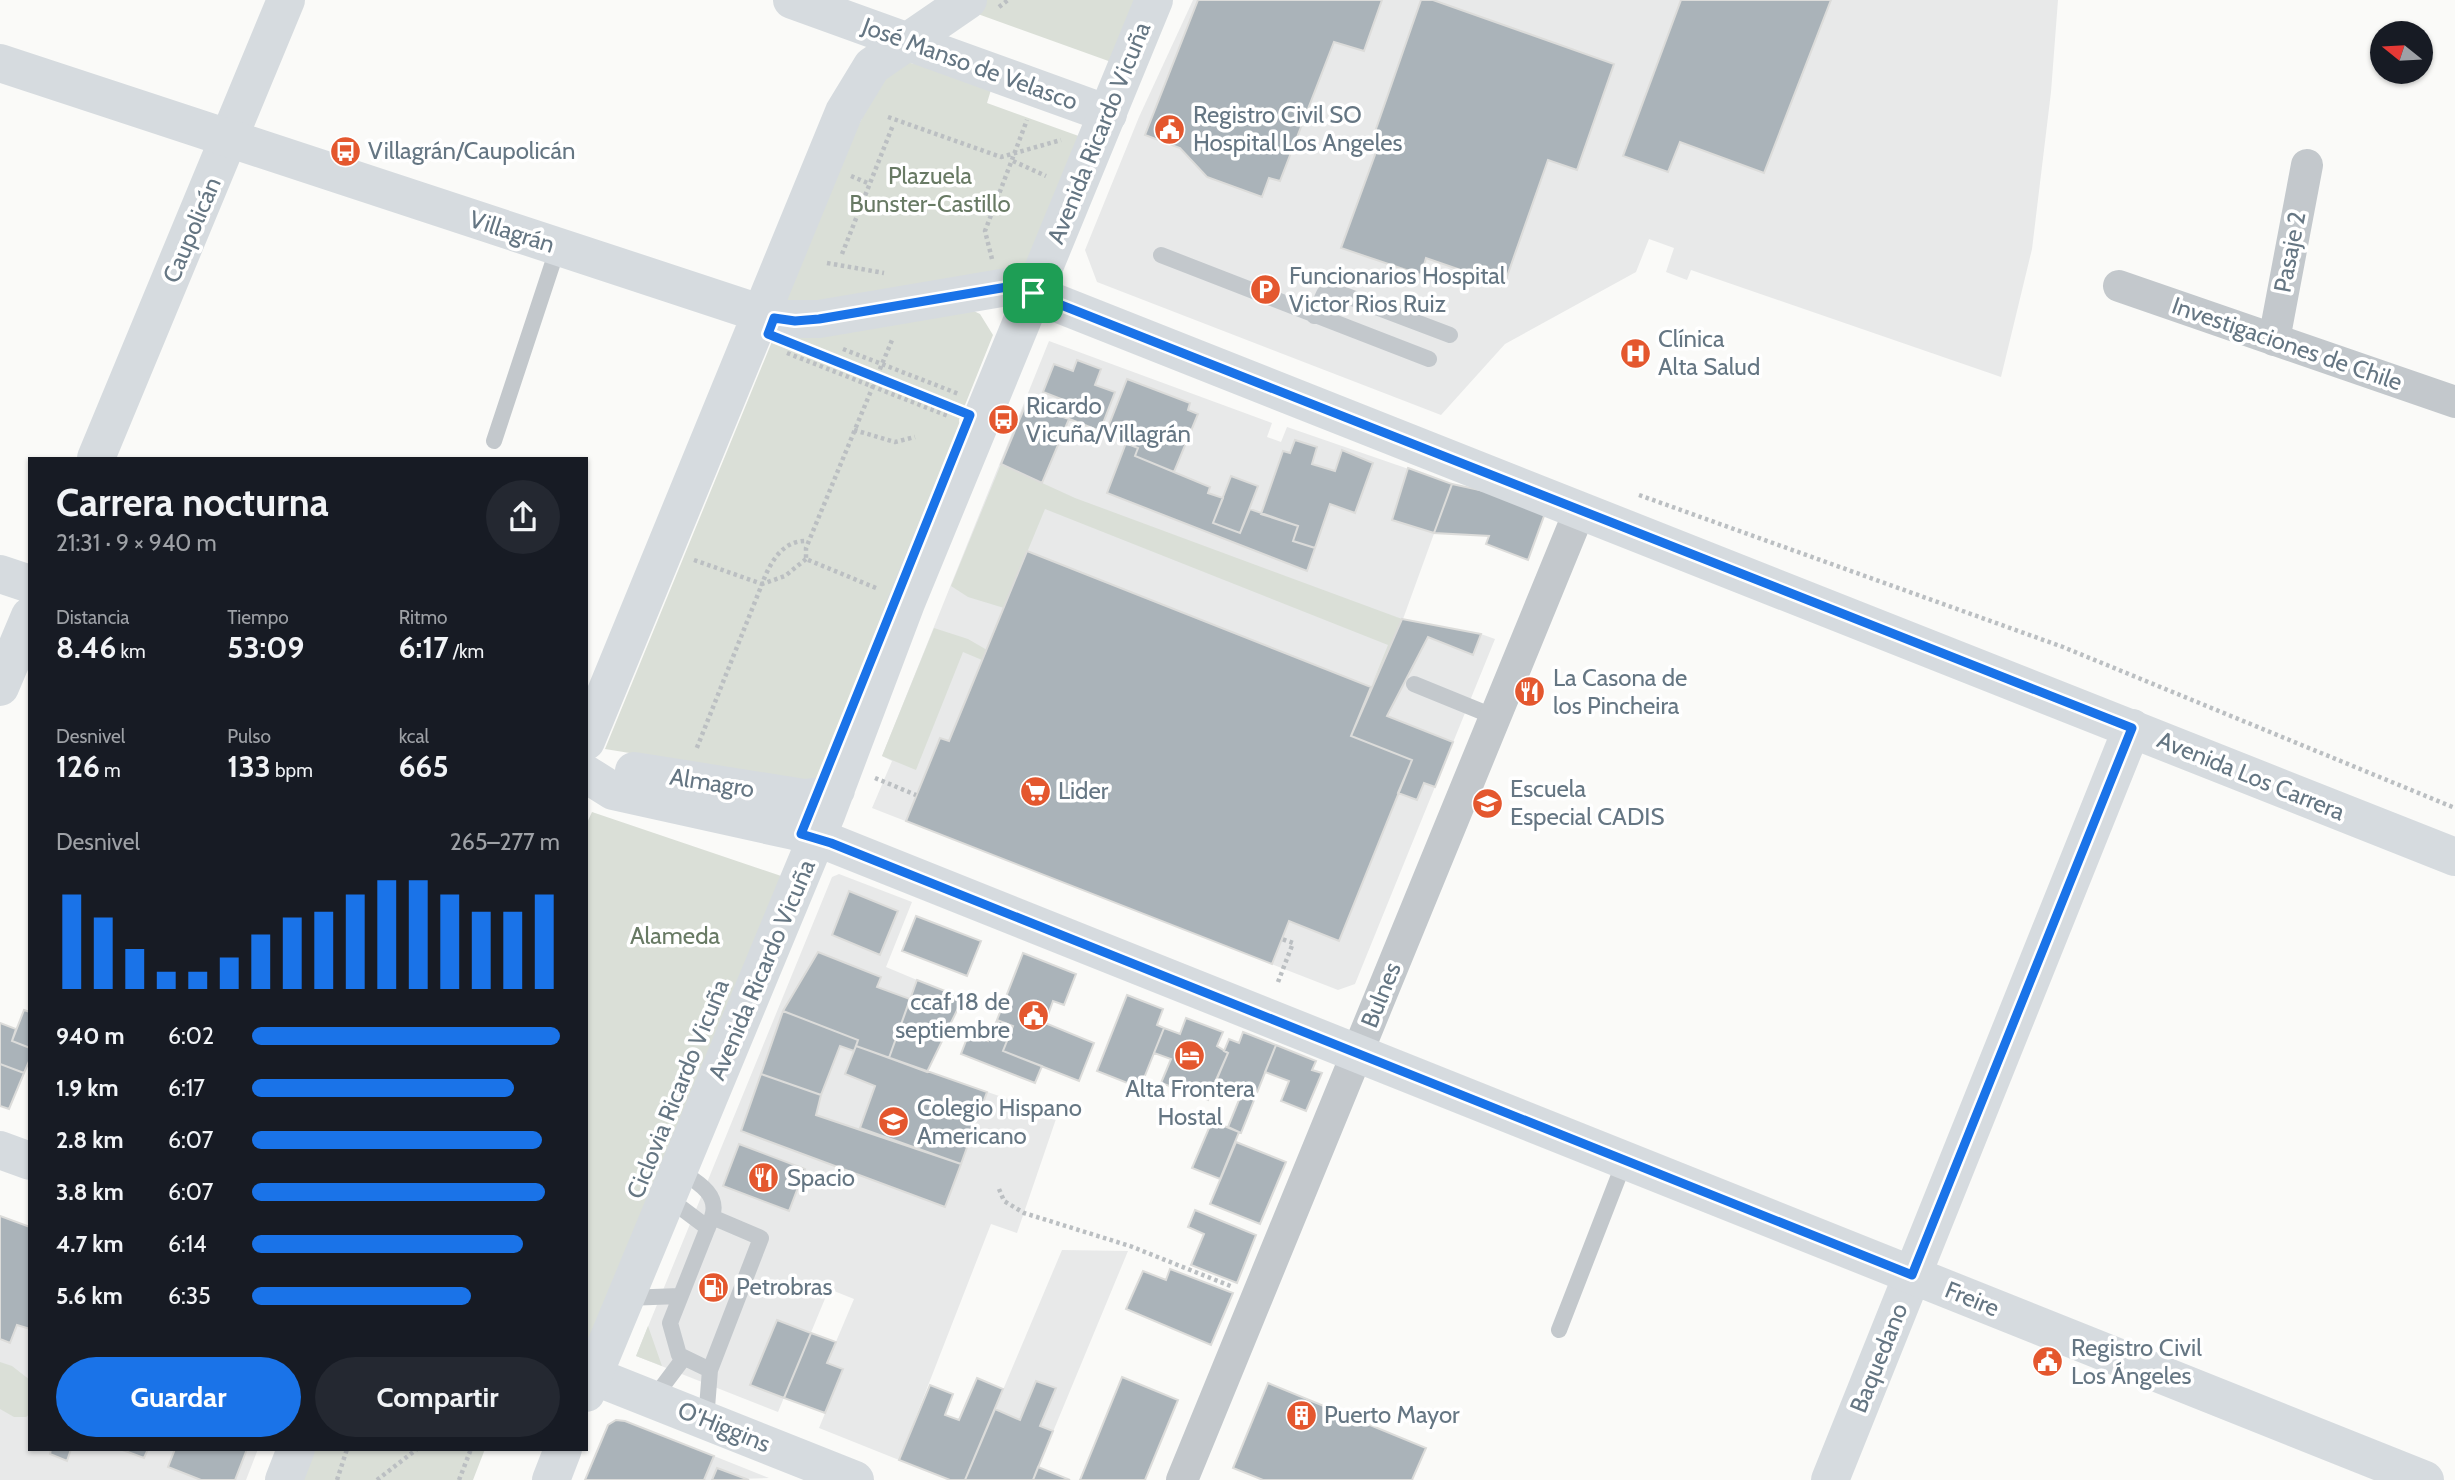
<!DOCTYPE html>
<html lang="es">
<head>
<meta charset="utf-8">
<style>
	body { margin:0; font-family:Cabin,sans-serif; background:#242831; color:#f1f3f6; height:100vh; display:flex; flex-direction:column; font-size:26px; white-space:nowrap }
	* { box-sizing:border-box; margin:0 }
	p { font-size:23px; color:#9ea1a6 }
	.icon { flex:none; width:38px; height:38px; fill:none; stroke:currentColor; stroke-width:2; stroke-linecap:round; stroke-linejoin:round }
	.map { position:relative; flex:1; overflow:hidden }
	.details { position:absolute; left:28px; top:457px; width:560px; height:994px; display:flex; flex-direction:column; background:#171b24; border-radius:0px; box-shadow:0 2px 5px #0004 }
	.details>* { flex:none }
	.needle { width:46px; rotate:288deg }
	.fabs { position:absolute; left:2370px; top:21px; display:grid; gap:14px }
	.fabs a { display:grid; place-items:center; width:63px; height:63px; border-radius:50%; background:#171b24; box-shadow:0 2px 5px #0004; font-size:35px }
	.pin { position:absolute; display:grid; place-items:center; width:60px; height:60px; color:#fff; margin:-30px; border-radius:14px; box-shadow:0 4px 10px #0006 }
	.round { display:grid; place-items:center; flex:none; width:74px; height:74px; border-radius:37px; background:#242831 }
	.headline { display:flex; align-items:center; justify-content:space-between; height:119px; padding:0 28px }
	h1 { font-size:38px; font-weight:700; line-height:52px }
	.figures { display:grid; grid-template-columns:repeat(3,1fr); gap:10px; height:119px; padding:7px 28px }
	.figures div { display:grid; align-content:center }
	.figures b { font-size:30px; font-weight:700 }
	.figures small { font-size:19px; font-weight:400 }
	.figures p { font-size:19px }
	.chart { height:196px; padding:14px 28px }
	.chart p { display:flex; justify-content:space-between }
	.chart svg { width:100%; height:126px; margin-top:7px; stroke:#1a73e8; stroke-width:6 }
	.button { display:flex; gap:14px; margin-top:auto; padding:14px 28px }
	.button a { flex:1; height:80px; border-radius:42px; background:#1a73e8; color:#fff; font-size:28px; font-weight:700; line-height:80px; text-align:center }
	.button a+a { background:#242831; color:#f1f3f6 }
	ul { padding:0 28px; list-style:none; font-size:23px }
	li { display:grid; grid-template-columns:112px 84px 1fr; align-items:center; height:52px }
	li i { height:18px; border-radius:9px; background:#1a73e8 }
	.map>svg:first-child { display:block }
	.built { fill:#e8e9e9 }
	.green { fill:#dadfd7 }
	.building { fill:#aab3b9; stroke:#dcdcda; stroke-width:2 }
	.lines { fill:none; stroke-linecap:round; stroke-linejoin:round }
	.path { stroke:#bbbfc2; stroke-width:4.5; stroke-dasharray:3.5 3.5; stroke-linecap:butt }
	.lane { stroke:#c3c8cc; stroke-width:16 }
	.street { stroke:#c3c8cc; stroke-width:32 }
	.secondary { stroke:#d6dbdf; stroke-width:38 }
	.primary { stroke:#d6dbdf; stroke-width:38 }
	.route-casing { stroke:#fff; stroke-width:14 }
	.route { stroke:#1a73e8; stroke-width:9 }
	.labels { text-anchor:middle; stroke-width:7; stroke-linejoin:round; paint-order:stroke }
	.street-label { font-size:24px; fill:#657683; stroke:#fff }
	.poi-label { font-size:24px; fill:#657683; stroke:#fff; text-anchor:start }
	.park-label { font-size:24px; fill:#687a64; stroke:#fff }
</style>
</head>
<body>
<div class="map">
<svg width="2455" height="1480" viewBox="0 0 2455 1480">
	<rect width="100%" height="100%" fill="#fafaf8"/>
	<path class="built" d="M 1193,0 L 2058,0 L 2051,92 L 2032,249 L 2001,377 L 1691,270 L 1687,280 L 1666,272 L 1674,248 L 1649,239 L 1636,272 L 1505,344 L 1441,415 L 1097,282 L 1085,250 L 1139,117 Z
		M 1049,341 L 1272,423 L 1267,437 L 1281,442 L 1287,427 L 1452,484 L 1403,619 L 1481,634 L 1495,639 L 1355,984 L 1338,990 L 872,808 L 892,761 L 882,756 Z
		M 839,874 L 912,902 L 886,967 L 917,980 L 889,1058 L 1057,1116 L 1017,1233 L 991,1224 L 899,1460 L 819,1428 L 843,1370 L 827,1363 L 854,1299 L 829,1289 L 778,1412 L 636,1356 L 832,877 Z
		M 0,1216 L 30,1227 L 30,1449 L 258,1449 L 246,1480 L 0,1480 Z
		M 1062,1250 L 1128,1251 L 1033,1480 L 965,1480 Z
		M 714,1456 L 769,1478 L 704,1480 Z"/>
	<path class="green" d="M 978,0 L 1140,0 L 1114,63 L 964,9 Z
		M 891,59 L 994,80 L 987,103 L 1087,139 L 1026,287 L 769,307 Z
		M 959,304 L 980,314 L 993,335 L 959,420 L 960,435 L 822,781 L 790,779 L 605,749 L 780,322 Z
		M 1001,464 L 1075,498 L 1402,619 L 1371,687 L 1388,645 L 1045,509 L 1004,608 L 968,597 L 951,586 Z
		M 934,628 L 968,639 L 987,650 L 982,660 L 963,652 L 916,770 L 882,756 Z
		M 592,812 L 793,880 L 586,1345 L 586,825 Z
		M 648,1326 L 662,1366 L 636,1356 Z
		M 0,1362 L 12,1366 L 30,1380 L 30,1414 L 26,1417 L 14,1417 L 0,1409 Z
		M 315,1449 L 485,1449 L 473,1480 L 302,1480 Z"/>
	<path class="building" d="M 1198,0 L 1382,0 L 1364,51 L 1334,42 L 1280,181 L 1269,178 L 1262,197 L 1207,177 L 1180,148 L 1145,135 Z
		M 1421,0 L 1433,0 L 1614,64 L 1577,170 L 1548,160 L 1504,285 L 1426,258 L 1421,275 L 1341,248 L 1376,152 L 1369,149 Z
		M 1681,0 L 1831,0 L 1764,173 L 1680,142 L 1668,172 L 1623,156 Z
		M 1077,360 L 1101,369 L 1095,385 L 1115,392 L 1100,431 L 1059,415 L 1064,400 L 1043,392 L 1054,364 L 1073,371 Z
		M 1127,379 L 1190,403 L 1188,410 L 1198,414 L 1174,472 L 1135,456 L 1138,448 L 1105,435 Z
		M 1026,404 L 1069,419 L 1042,483 L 1001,464 Z
		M 1295,440 L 1317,447 L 1312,464 L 1335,471 L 1342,450 L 1373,463 L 1355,513 L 1330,504 L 1315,548 L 1293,541 L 1298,526 L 1261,514 L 1283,451 L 1290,453 Z
		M 1126,443 L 1138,448 L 1135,456 L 1210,487 L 1208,493 L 1223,498 L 1213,523 L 1240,533 L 1250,509 L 1298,526 L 1293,541 L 1315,548 L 1307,571 L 1107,493 Z
		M 1408,468 L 1452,484 L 1434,533 L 1392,520 Z
		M 1231,476 L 1258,486 L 1240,533 L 1213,523 Z
		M 1452,484 L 1548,505 L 1528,560 L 1486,544 L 1489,536 L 1434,533 Z
		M 1027,551 L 1371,687 L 1351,736 L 1412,760 L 1339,941 L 1289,921 L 1272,964 L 906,821 L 940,738 L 949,741 Z
		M 1402,619 L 1481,634 L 1473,655 L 1428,637 L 1387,716 L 1453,742 L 1435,787 L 1424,783 L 1417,800 L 1398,793 L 1412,760 L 1351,736 Z
		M 849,891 L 898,911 L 880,955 L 832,935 Z
		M 916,916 L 981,941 L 967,976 L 902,951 Z
		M 818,952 L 881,977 L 877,987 L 910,999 L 889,1058 L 856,1046 L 858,1040 L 783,1011 Z
		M 1023,953 L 1076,974 L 1064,1005 L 1053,1001 L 1045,1023 L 1094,1043 L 1079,1081 L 1003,1051 L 1013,1026 L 997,1020 Z
		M 917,980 L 963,998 L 927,1072 L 889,1058 Z
		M 1127,995 L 1163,1009 L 1157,1025 L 1164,1028 L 1140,1088 L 1097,1071 Z
		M 24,1010 L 30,1012 L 30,1048 L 12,1041 Z
		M 783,1011 L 858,1040 L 854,1051 L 840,1046 L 821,1095 L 761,1074 Z
		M 1186,1018 L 1223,1032 L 1217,1046 L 1228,1053 L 1208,1100 L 1161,1083 L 1171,1059 L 1154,1053 L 1164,1028 L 1180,1034 Z
		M 997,1020 L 1013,1026 L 1003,1051 L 1042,1066 L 1035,1083 L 961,1054 L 969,1033 L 988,1041 Z
		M 0,1023 L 16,1029 L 12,1041 L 30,1048 L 30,1059 L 24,1073 L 0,1064 Z
		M 1243,1032 L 1276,1045 L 1241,1133 L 1228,1127 L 1243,1090 L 1216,1080 L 1228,1053 L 1224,1051 L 1229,1039 L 1239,1043 Z
		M 1276,1045 L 1316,1061 L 1312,1070 L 1322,1073 L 1306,1111 L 1281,1101 L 1289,1081 L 1265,1072 Z
		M 856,1046 L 987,1092 L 961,1164 L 860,1128 L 875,1086 L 845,1074 Z
		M 0,1064 L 24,1073 L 9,1109 L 0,1106 Z
		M 761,1074 L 821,1095 L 816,1115 L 961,1164 L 945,1207 L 741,1131 Z
		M 1212,1121 L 1239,1132 L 1220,1179 L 1192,1168 Z
		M 1236,1142 L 1286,1162 L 1260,1224 L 1210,1204 Z
		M 739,1144 L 805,1169 L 789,1211 L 723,1186 Z
		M 1195,1210 L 1256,1235 L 1237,1283 L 1191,1265 L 1204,1234 L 1188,1227 Z
		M 0,1216 L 30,1227 L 30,1329 L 17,1325 L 10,1343 L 0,1339 Z
		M 1170,1269 L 1233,1293 L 1211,1345 L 1126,1309 L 1143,1271 L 1166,1280 Z
		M 777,1320 L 811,1333 L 784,1398 L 750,1385 Z
		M 811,1333 L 836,1342 L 827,1363 L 843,1369 L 825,1413 L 784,1398 Z
		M 1122,1377 L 1178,1400 L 1145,1480 L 1080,1480 Z
		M 977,1378 L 1003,1389 L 965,1480 L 950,1480 L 899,1460 L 930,1385 L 953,1394 L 945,1415 L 959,1420 Z
		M 1036,1381 L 1056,1388 L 1040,1426 L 1053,1431 L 1033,1480 L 965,1480 L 995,1409 L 1020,1420 Z
		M 1268,1383 L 1426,1448 L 1412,1480 L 1263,1480 L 1233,1468 Z
		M 616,1420 L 625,1421 L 714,1456 L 704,1480 L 585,1480 L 608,1425 Z
		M 51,1449 L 71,1449 L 67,1461 L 50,1454 Z
		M 120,1449 L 148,1449 L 144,1458 Z
		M 175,1449 L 247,1449 L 235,1480 L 201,1480 L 168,1467 Z
		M 1038,1467 L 1070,1480 L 1033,1480 Z
		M 717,1468 L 749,1480 L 712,1480 Z"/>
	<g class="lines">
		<path class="path" d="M 999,7 L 1008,0
			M 888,117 L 1001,157 L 1061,140
			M 1013,161 L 1046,176
			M 851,176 L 870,184
			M 842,254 L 893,125
			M 992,259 L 985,231 L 1027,120
			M 827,263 L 884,273
			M 843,349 L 959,394
			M 787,353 L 948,416
			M 814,353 L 952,408
			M 854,430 L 895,442 L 915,437
			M 1639,495 L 2063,647 L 2455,808
			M 806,559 L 785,576 L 762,584 C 770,563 782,540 807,541
			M 694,560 L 762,584 L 696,750
			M 876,588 L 806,559 L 806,548 L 892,340
			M 875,778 L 916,795
			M 1278,982 L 1293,943 L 1282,939
			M 999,1189 L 1004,1201 L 1024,1213 L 1130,1246 L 1233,1287
			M 337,1480 L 347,1449
			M 377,1480 L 417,1449
			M 459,1480 L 471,1449"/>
		<path class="lane" d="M 1161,255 L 1429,359
			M 1314,316 L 1324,294 L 1339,293 L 1450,335
			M 494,441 L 558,247
			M 1414,684 L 1495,717
			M 679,1170 C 697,1182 720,1194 712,1217
			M 668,1198 L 708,1228
			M 712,1217 L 761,1238 L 710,1370 L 679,1355 L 670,1323 Z
			M 626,1298 L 680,1296
			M 1559,1330 L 1625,1160
			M 653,1399 L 683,1359
			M 706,1420 L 710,1370"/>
		<path class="street" d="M 2119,286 L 2455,402
			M 2274,340 L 2307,165
			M 1182,1480 L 1580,510"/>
		<path class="secondary" d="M 792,0 L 1108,114
			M 96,458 L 286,0
			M 0,574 L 30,584
			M 0,687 L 30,616
			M 0,1150 L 30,1161
			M 586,1373 L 855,1480
			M 1830,1480 L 2132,728"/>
		<path class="primary" d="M 0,63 L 778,319 L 819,319 L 1013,286 L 2455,857
			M 586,741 L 844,112 L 872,66 L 968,0
			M 634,771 L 804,798 L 821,796 L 836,790
			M 586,774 L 613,791 L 794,831 L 831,843 L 2425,1480
			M 586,1393 L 826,815 L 906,603 L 1154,0
			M 284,1480 L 296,1449
			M 551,1480 L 563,1449"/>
	</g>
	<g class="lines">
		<defs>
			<path id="route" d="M 1013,286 L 2132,728 L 1912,1275 L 831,843 L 801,834 L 970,415 L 768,334 L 774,318 L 795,321 L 819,319 Z"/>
		</defs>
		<use href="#route" class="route-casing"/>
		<use href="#route" class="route"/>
	</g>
	<defs>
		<symbol id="civic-disc" viewBox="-11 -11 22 22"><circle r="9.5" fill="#e4572e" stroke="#fff"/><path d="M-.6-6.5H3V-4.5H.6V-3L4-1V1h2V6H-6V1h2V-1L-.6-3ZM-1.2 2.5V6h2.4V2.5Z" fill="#fff"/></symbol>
		<symbol id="bus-disc" viewBox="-11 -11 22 22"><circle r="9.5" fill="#e4572e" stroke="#fff"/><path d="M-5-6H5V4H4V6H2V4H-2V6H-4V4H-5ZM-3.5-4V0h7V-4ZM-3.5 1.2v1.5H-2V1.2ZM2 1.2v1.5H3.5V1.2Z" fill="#fff"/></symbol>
		<symbol id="parking-disc" viewBox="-11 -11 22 22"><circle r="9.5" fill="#e4572e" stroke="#fff"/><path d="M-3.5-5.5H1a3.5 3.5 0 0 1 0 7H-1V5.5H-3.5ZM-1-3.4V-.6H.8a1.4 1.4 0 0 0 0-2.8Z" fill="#fff"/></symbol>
		<symbol id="hospital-disc" viewBox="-11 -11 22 22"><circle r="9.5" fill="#e4572e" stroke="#fff"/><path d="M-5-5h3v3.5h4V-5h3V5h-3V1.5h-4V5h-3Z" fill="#fff"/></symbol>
		<symbol id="restaurant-disc" viewBox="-11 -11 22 22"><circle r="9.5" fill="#e4572e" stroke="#fff"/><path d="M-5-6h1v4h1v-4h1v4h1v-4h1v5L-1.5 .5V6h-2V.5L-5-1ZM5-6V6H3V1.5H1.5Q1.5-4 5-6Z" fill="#fff"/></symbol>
		<symbol id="supermarket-disc" viewBox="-11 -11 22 22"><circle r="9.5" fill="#e4572e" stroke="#fff"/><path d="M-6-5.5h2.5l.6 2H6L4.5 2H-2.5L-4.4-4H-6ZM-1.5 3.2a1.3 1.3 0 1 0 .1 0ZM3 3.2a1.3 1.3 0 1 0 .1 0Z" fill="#fff"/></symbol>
		<symbol id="school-disc" viewBox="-11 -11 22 22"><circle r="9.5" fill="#e4572e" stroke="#fff"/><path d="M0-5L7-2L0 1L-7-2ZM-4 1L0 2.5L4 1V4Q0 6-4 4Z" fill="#fff"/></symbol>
		<symbol id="hotel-disc" viewBox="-11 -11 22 22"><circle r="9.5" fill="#e4572e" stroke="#fff"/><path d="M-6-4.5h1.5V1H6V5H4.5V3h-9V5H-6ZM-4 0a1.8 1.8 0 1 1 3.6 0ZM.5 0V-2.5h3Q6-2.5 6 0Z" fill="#fff"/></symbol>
		<symbol id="fuel-disc" viewBox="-11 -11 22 22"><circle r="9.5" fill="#e4572e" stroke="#fff"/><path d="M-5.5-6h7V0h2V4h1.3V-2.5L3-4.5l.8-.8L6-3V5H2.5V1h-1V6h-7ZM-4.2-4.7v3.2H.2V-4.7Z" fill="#fff"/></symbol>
		<symbol id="building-disc" viewBox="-11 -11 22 22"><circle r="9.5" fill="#e4572e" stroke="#fff"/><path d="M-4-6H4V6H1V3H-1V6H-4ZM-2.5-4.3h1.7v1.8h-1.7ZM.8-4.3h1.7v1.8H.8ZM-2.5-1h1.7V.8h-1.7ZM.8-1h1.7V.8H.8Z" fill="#fff"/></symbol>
	</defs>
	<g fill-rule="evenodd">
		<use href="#civic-disc" x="1152" y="112" width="35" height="35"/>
		<use href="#bus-disc" x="328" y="134" width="35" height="35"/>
		<use href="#parking-disc" x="1248" y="272" width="35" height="35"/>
		<use href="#hospital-disc" x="1618" y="336" width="35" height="35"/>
		<use href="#bus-disc" x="986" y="402" width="35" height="35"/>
		<use href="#restaurant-disc" x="1512" y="674" width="35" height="35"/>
		<use href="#supermarket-disc" x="1018" y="774" width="35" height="35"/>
		<use href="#school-disc" x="1470" y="786" width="35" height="35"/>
		<use href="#civic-disc" x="1016" y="998" width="35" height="35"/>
		<use href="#hotel-disc" x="1172" y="1038" width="35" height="35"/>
		<use href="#school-disc" x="876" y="1104" width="35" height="35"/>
		<use href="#restaurant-disc" x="746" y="1160" width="35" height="35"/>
		<use href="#fuel-disc" x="696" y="1270" width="35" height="35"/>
		<use href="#civic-disc" x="2030" y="1344" width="35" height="35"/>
		<use href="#building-disc" x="1284" y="1398" width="35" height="35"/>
	</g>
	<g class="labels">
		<g class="street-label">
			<text transform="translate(970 64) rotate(20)" y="8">José Manso de Velasco</text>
			<text transform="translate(1099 133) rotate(-68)" y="8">Avenida Ricardo Vicuña</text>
			<text transform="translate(192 230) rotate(-67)" y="8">Caupolicán</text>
			<text transform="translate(512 232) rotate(18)" y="8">Villagrán</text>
			<text transform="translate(2290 252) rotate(-79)" y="8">Pasaje 2</text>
			<text transform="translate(2287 344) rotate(19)" y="8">Investigaciones de Chile</text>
			<text transform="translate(2251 776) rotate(22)" y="8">Avenida Los Carrera</text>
			<text transform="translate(712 783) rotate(9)" y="8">Almagro</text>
			<text transform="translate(762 970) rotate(-67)" y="8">Avenida Ricardo Vicuña</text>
			<text transform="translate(1381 995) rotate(-68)" y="8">Bulnes</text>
			<text transform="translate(678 1089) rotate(-68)" y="8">Ciclovia Ricardo Vicuña</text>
			<text transform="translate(1972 1299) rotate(22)" y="8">Freire</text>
			<text transform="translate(1879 1358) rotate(-68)" y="8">Baquedano</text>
			<text transform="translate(724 1427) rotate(22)" y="8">O'Higgins</text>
		</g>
		<g class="poi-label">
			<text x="1193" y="123">Registro Civil SO<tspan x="1193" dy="28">Hospital Los Angeles</tspan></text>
			<text x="368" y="159">Villagrán/Caupolicán</text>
			<text x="1289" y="284">Funcionarios Hospital<tspan x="1289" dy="28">Victor Rios Ruiz</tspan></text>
			<text x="1658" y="347">Clínica<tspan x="1658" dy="28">Alta Salud</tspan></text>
			<text x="1026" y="414">Ricardo<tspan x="1026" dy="28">Vicuña/Villagrán</tspan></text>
			<text x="1553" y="686">La Casona de<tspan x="1553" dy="28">los Pincheira</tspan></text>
			<text x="1510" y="797">Escuela<tspan x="1510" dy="28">Especial CADIS</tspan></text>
			<text x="1058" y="799">Lider</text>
			<text x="1010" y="1010" text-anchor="end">ccaf 18 de<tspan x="1010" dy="28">septiembre</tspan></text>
			<text x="1190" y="1097" text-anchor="middle">Alta Frontera<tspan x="1190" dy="28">Hostal</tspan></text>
			<text x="917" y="1116">Colegio Hispano<tspan x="917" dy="28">Americano</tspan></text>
			<text x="787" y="1186">Spacio</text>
			<text x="736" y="1295">Petrobras</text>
			<text x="2071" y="1356">Registro Civil<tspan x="2071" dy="28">Los Ángeles</tspan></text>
			<text x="1324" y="1423">Puerto Mayor</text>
		</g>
		<g class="park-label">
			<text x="930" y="184">Plazuela<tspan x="930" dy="28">Bunster-Castillo</tspan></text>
			<text x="675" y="944">Alameda</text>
		</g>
	</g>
</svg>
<div class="fabs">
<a><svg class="needle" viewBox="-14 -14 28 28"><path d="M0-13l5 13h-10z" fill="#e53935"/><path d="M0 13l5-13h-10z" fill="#9ea1a6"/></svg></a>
</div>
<div class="pin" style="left:1033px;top:293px;background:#1e9e55"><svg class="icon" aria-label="arrive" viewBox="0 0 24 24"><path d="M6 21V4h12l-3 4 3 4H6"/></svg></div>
<section class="details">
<div class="headline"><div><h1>Carrera nocturna</h1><p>21:31 · 9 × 940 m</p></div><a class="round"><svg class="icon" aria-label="share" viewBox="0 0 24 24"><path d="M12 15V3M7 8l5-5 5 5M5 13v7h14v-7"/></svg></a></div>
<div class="figures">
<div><p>Distancia</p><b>8.46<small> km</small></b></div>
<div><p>Tiempo</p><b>53:09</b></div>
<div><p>Ritmo</p><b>6:17<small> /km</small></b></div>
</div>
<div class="figures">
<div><p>Desnivel</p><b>126<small> m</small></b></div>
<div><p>Pulso</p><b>133<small> bpm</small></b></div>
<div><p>kcal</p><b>665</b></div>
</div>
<div class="chart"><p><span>Desnivel</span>265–277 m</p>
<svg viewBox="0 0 160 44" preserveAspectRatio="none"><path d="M5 44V11M15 44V19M25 44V30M35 44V38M45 44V38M55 44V33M65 44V25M75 44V19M85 44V17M95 44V11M105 44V6M115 44V6M125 44V11M135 44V17M145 44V17M155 44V11"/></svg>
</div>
<ul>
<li><b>940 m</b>6:02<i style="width:100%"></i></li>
<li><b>1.9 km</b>6:17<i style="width:85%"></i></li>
<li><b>2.8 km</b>6:07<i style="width:94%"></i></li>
<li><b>3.8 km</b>6:07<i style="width:95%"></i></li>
<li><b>4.7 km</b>6:14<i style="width:88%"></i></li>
<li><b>5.6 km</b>6:35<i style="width:71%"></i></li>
</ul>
<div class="button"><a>Guardar</a><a>Compartir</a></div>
</section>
</div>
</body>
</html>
